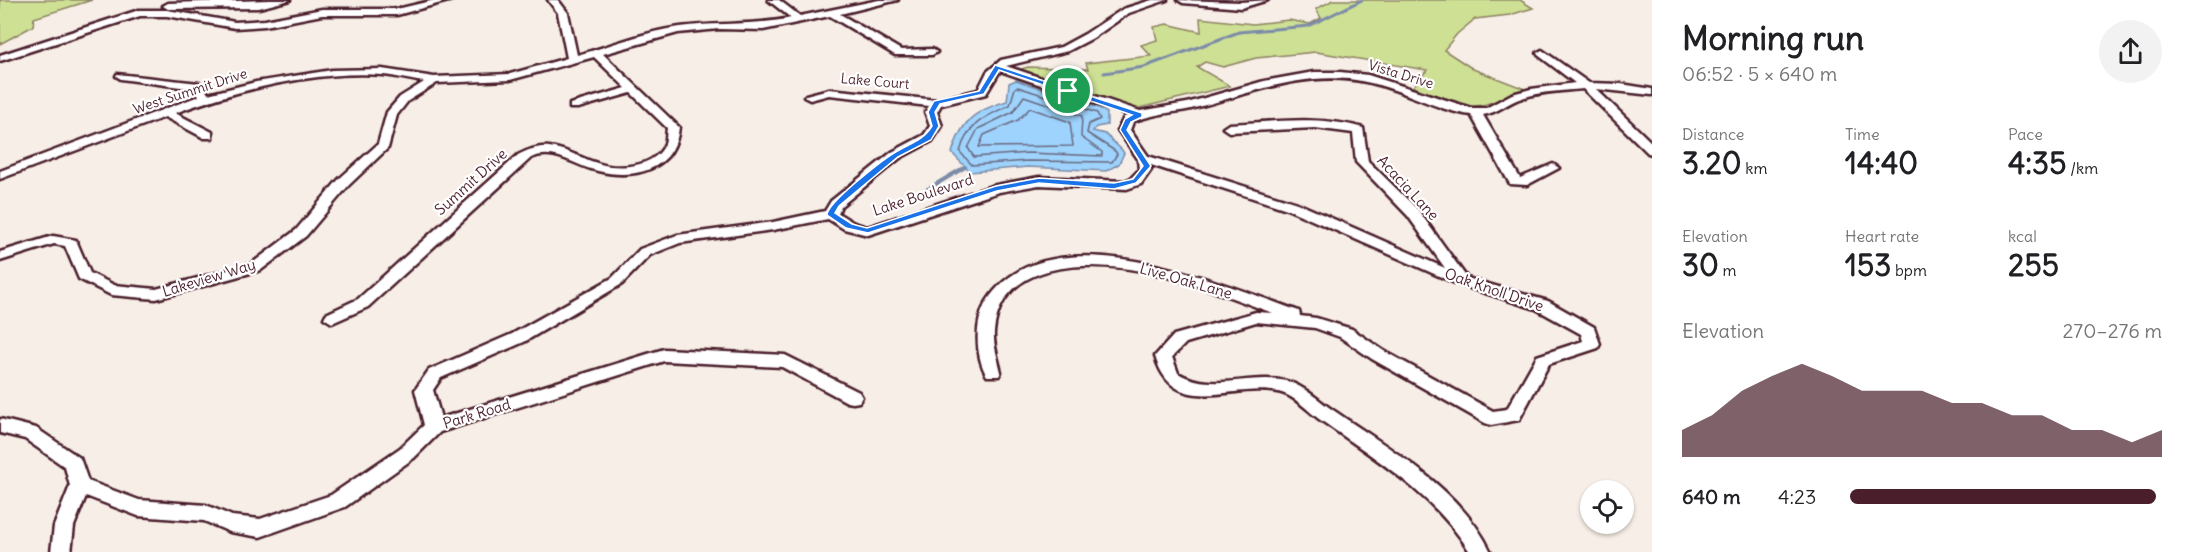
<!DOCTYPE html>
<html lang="en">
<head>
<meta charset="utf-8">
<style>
	body { margin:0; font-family:Delius,sans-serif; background:#f2f2f2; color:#202124; height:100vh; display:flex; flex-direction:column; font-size:22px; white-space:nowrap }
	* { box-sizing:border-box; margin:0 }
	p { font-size:20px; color:#757577 }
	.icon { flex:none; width:33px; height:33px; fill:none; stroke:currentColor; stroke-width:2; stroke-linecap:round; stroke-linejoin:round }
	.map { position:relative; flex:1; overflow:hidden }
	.side { display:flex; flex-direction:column; background:#fff; width:540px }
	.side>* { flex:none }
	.fabs { position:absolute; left:1580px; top:480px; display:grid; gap:12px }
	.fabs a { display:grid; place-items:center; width:54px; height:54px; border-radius:50%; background:#fff; box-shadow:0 2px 4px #0004; font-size:30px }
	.pin { position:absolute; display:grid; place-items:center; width:51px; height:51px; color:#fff; margin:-26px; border:3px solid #fff; border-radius:50%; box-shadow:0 2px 6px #0007 }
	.round { display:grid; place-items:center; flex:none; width:63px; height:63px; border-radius:32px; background:#f2f2f2 }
	.summary { display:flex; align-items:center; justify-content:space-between; height:102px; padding:0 30px }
	h1 { font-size:33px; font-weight:700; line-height:45px }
	.metrics { display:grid; grid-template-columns:repeat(3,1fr); gap:9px; height:102px; padding:6px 30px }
	.metrics div { display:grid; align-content:center }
	.metrics b { font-size:30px; font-weight:700 }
	.metrics small { font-size:16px; font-weight:400 }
	.metrics p { font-size:16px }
	.chart { height:168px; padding:12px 30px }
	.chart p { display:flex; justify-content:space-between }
	.chart svg { width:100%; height:108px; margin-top:6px; fill:#4a1f2b; opacity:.7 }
	ul { padding:0 30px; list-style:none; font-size:20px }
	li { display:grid; grid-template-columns:96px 72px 1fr; align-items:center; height:45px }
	li i { height:15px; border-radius:8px; background:#4a1f2b }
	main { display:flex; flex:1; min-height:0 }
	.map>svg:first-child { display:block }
	.green { fill:#cde094; stroke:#8c8060; stroke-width:1.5 }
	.water { fill:#9dd3fc; stroke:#7c8ba8; stroke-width:1.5 }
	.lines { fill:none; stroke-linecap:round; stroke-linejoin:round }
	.shore { stroke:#6b677f; stroke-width:1.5 }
	.stream-far1 { stroke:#7c8ba8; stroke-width:3 }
	.stream { stroke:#7c8ba8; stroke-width:4 }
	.street-casing { stroke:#4a1f2b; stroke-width:5 }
	.street { fill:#fff; fill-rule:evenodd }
	.route { fill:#1a73e8; stroke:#fff; stroke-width:1.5; fill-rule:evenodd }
	.labels { text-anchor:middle; stroke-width:4.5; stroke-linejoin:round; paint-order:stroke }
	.far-street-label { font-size:14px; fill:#4a1f2b; stroke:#fff }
	.street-label { font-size:15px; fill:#4a1f2b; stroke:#fff }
</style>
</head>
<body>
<main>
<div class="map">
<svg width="1652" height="552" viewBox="0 0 1652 552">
	<rect width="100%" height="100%" fill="#f7efe7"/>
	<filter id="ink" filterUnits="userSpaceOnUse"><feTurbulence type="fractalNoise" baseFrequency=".0167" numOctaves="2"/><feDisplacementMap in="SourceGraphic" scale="12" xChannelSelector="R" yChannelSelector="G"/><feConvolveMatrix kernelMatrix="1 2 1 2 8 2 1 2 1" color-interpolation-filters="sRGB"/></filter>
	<g filter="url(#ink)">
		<path class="green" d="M 0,0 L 92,0 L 34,18 L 33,26 L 0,44 Z
			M 1333,0 L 1520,0 L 1533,8 L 1510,15 L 1475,19 L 1457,34 L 1444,50 L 1473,69 L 1525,89 C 1467,114 1470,110 1412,88 L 1427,70 L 1316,52 L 1256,58 L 1223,67 L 1205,62 L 1197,67 L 1230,86 L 1135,109 L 1018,70 L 1028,67 L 1088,69 L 1086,63 L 1151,56 L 1141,45 L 1157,40 L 1154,27 L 1167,24 L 1201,32 L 1200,18 L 1253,24 L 1289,20 L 1310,24 L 1321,18 L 1316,9 Z"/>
		<path class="water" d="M 1016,80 L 1099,108 L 1107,113 L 1107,125 L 1096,127 L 1093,131 L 1105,134 L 1122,150 L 1124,153 L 1119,164 L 1106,171 L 1028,167 L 970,172 L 952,153 C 962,120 974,111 1007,101 L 1009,83 Z"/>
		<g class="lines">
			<path class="shore" d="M 1018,87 L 1097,113 L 1100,119 L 1089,124 L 1087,133 L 1115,151 L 1117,154 L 1112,162 L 1028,161 L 972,165 L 960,152 C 967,124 986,116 1010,105 L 1015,88 Z
				M 1024,96 L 1082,116 L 1081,137 L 1102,152 L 1102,156 L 1028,153 L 974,157 L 968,148 L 978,129 L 1013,112 Z
				M 1030,108 L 1070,122 L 1073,146 L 979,147 L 984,135 L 1018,120 Z"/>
			<path class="stream-far1" d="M 1104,73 L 1144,67 L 1239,32 L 1309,26 L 1362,0"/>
			<path class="stream" d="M 911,199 L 965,167"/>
			<defs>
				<path id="street" d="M 270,0 L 290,0 L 259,8 L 168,9 L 163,6 L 168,3 Z
					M 435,0 L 452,0 L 397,15 L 322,15 L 265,26 L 235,28 L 167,16 L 140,16 L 0,61 L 0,55 L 139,10 L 167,10 L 235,22 L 265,20 L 322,9 L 397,9 Z
					M 548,0 L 558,0 L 568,13 L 577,55 C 610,46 647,31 680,27 C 717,22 754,26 791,18 L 768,0 L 779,0 L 800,16 L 879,0 L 898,0 L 840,14 L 901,50 L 932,49 L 937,52 L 932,55 L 895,55 L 830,16 L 763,30 L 719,29 L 678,33 L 603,54 L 679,127 C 675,170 635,180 598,171 C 575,166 554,147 531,158 L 368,307 L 332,323 L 324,318 L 326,314 L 358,299 L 518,155 C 528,150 538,146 549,147 C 566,149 581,158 597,163 C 617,170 653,168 664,146 C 667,140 666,134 667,128 L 631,93 L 578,108 L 570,108 L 570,104 L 626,88 L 594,57 L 510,80 L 437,83 L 408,101 L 397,115 L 388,148 L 349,185 L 306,236 L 261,270 L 156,299 L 111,295 L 79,279 L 65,246 L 54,244 L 0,261 L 0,252 L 53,236 L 76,240 L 90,273 L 114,285 L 156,289 L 251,264 L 296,230 L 339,179 L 378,144 L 387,112 L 400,97 L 424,82 C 410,80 396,76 383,75 C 318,70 236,90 175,113 L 212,132 L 212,138 L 204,138 L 165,117 L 0,179 L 0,171 L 199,96 L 195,89 L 121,79 L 116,76 L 117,74 L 199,83 L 203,84 L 208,94 L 256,82 L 332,70 L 382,69 L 434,77 L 510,74 L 567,58 L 558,13 Z
					M 1152,0 L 1167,0 L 1129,13 L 1093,38 L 1068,51 L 1006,66 L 1140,111 L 1187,103 L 1264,81 L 1314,72 L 1340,72 L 1368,75 L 1471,108 L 1486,108 L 1512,94 L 1531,89 L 1575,83 L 1538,55 L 1537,53 L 1542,50 L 1589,83 L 1621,84 L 1652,89 L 1652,95 L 1596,89 L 1652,143 L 1652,154 L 1648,153 L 1583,89 C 1563,91 1542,91 1522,98 C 1508,102 1498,113 1483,115 L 1520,178 L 1553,164 L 1559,168 L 1527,185 L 1510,184 L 1471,115 C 1435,110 1403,89 1366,82 C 1306,69 1249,94 1191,109 C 1172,113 1151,114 1133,122 L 1130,130 L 1148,156 L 1297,203 L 1445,268 L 1408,216 L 1356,162 L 1353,133 L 1315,128 L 1229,132 L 1223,128 L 1229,124 C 1273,122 1320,115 1363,128 L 1368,161 L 1418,210 L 1467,278 L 1548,301 L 1594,327 L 1600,344 L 1598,348 L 1549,364 L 1519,420 L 1491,425 L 1485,423 L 1372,359 L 1340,337 L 1315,328 L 1256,322 L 1186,343 L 1172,357 L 1178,373 C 1211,393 1250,373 1286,381 C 1305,386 1320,402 1336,412 C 1391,450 1461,489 1491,552 L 1470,552 C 1435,495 1373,457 1319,419 C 1308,411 1296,397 1282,393 C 1236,380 1174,422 1155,356 L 1174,335 L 1256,312 L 1273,313 C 1234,299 1196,283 1156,274 C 1100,261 1001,254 994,332 C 993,345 998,359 1001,372 L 999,376 L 987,376 C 975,356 974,321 987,301 C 1046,209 1220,283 1299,311 L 1300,316 L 1316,318 L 1352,329 L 1384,351 L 1493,411 L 1507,409 L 1537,356 L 1583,341 L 1581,334 L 1536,309 L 1457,284 L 1287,209 L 1151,165 L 1151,170 L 1141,184 L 1127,189 L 1039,185 L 999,192 L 868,235 L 844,229 L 828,219 L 773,230 L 680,243 L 650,255 L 622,284 L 524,342 L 441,378 L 433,390 L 441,418 L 664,349 L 785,355 L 859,392 L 862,397 L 859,402 L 853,403 L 847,402 L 782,367 L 664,361 L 440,432 L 414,458 L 345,507 L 260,537 L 230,532 L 204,521 L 138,516 L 86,496 L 74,526 L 71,552 L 51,552 L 54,526 L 70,486 L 65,467 L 25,439 L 0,433 L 0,419 L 36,428 L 80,458 L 88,481 L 139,500 L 206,505 L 232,516 L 260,519 L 331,495 L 400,448 L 424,425 L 415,390 L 429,370 L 512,334 L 612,278 L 640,249 L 677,235 L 773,222 L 825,211 L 831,201 L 892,152 L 924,135 L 930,126 L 925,112 L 929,106 L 829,95 L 810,100 L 804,97 L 806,95 L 829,89 L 937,100 L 978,90 L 987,72 L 1001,60 L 1061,47 L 1085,34 L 1123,9 ZM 1000,71 L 1129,115 L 1124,117 L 1118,130 L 1138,159 L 1139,170 L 1131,178 L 1125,181 L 1039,177 L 991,186 L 867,227 L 854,223 L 838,213 L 841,206 L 900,158 L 932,141 L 942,126 L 937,112 L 941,105 L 986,94 Z
					M 1178,0 L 1241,2 L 1268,0 L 1241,8 L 1183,3 Z"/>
			</defs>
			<use href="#street" class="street-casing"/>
			<use href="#street" class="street"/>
		</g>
	</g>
	<path class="route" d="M 995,65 L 1142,113 L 1142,117 L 1131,122 L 1127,130 L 1151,166 L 1136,183 L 1114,189 L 1039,183 L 997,191 L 868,233 L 846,228 L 827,215 C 827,203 881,161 894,153 C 908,144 923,141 932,126 L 928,112 L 934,101 L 979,91 ZM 999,70 L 1132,115 L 1125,119 L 1120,130 L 1143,166 L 1133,179 L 1114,183 L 1039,178 L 996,186 L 867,228 L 852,224 L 835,213 L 839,206 L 898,157 L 931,140 L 939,126 L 935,112 L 940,104 L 984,94 Z"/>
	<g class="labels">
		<g class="far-street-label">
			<text transform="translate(1401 74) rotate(17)" y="5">Vista Drive</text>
			<text transform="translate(875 81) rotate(5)" y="5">Lake Court</text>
			<text transform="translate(190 91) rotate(-18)" y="5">West Summit Drive</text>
		</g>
		<g class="street-label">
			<text transform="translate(471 182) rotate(-42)" y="5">Summit Drive</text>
			<text transform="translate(1408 188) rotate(47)" y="5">Acacia Lane</text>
			<text transform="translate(923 195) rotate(-18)" y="5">Lake Boulevard</text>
			<text transform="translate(209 278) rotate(-17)" y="5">Lakeview Way</text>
			<text transform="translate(1186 281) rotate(16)" y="5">Live Oak Lane</text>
			<text transform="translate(1494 290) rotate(19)" y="5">Oak Knoll Drive</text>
			<text transform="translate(477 414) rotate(-17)" y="5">Park Road</text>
		</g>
	</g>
</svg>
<div class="fabs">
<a><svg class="icon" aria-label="locate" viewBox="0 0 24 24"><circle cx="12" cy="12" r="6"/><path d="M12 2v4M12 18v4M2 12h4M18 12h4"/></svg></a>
</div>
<div class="pin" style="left:1068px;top:91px;background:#1e9e55"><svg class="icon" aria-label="arrive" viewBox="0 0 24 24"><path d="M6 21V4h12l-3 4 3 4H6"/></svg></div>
</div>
<section class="side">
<div class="summary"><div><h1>Morning run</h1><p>06:52 · 5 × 640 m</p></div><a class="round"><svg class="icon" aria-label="share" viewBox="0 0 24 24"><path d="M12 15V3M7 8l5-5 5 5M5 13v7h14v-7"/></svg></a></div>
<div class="metrics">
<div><p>Distance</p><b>3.20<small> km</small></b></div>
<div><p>Time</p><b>14:40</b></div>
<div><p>Pace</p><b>4:35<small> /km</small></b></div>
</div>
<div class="metrics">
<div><p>Elevation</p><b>30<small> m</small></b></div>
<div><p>Heart rate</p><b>153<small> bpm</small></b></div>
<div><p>kcal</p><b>255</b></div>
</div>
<div class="chart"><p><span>Elevation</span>270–276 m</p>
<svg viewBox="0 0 160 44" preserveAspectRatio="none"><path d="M0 44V33L10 27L20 17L30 11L40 6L50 11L60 17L70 17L80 17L90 22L100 22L110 27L120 27L130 33L140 33L150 38L160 33V44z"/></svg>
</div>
<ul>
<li><b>640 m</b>4:23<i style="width:98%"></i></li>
</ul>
</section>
</main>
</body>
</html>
